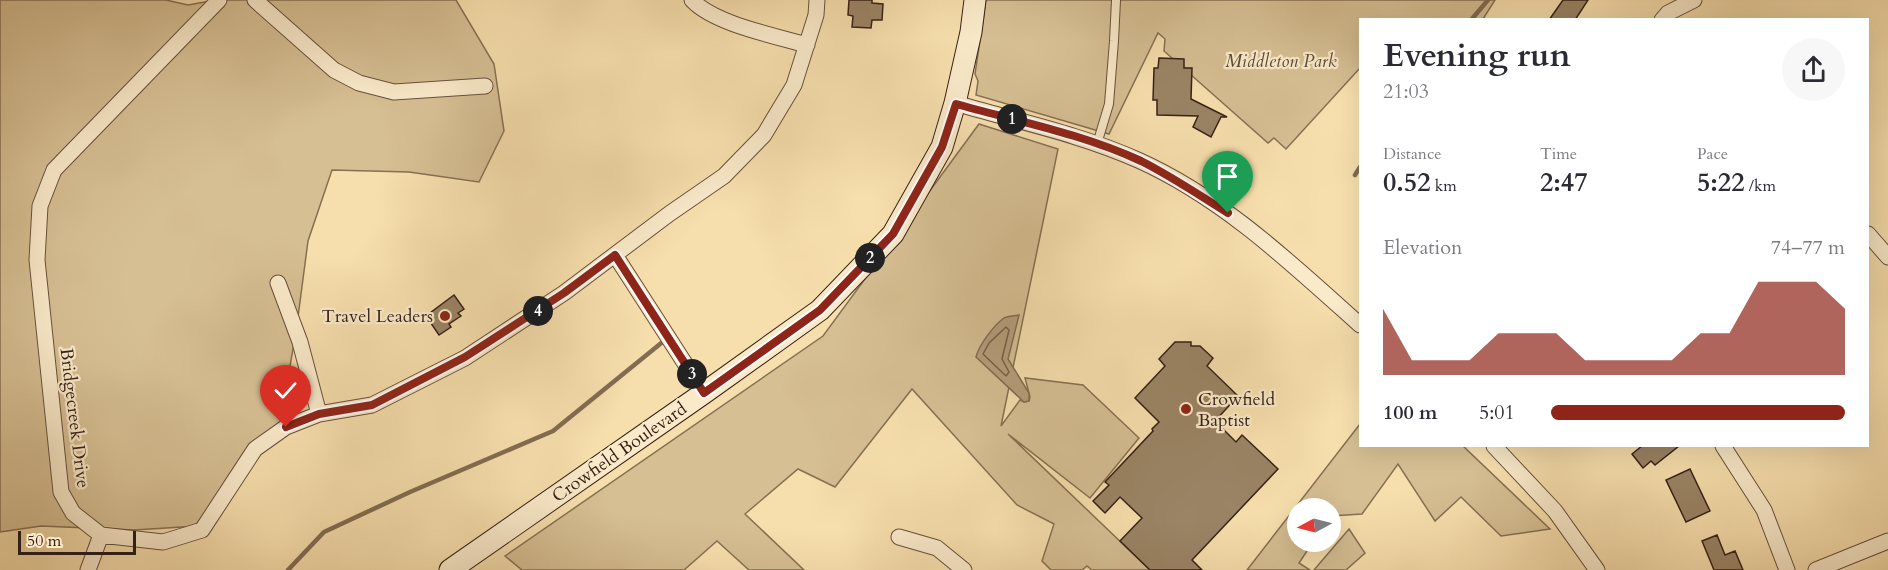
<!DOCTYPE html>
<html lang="en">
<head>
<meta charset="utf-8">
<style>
	body { margin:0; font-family:Cardo,serif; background:#f7f7f7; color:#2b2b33; height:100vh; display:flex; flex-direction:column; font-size:22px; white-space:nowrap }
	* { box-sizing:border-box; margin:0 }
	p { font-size:20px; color:#7c7c81 }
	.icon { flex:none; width:33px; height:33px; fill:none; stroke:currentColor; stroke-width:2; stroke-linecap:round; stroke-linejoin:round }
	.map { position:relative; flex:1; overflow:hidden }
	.details { position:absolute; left:1359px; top:18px; width:510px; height:429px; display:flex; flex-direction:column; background:#fff; border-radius:0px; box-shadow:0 6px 24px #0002 }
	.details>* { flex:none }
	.needle { width:39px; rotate:263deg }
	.controls { position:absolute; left:1287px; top:498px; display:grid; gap:12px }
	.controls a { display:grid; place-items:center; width:54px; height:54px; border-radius:50%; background:#fff; box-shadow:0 6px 24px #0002; font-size:30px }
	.scale { position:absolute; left:18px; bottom:15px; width:118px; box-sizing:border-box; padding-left:6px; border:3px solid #362116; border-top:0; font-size:16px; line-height:21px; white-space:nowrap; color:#362116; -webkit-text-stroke:4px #faeaca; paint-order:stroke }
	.pin { position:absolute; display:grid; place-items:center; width:51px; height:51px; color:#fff; margin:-62px -26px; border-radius:50% 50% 50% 0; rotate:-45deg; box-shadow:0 0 6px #0007 }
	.pin .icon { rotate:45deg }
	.km { position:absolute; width:30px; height:30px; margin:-15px; border-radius:50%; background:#222; color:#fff; font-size:16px; line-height:30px; text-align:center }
	.round { display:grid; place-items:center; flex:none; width:63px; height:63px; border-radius:32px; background:#f7f7f7 }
	.headline { display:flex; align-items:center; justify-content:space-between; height:102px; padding:0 24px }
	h1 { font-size:33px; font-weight:800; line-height:45px }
	.stats { display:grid; grid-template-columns:repeat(3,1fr); gap:9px; height:102px; padding:6px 24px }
	.stats div { display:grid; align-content:center }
	.stats b { font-size:26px; font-weight:800 }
	.stats small { font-size:16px; font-weight:400 }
	.stats p { font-size:16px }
	.chart { height:168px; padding:12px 24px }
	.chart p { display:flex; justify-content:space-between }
	.chart svg { width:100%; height:108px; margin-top:6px; fill:#8f2418; opacity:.7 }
	ul { padding:0 24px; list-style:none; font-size:20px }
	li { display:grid; grid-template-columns:96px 72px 1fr; align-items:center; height:45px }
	li i { height:15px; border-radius:8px; background:#8f2418 }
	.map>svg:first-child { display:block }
	.green { fill:#d6bf93; stroke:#867054; stroke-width:1.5 }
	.water { fill:#b59e7a; stroke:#826c52; stroke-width:1.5 }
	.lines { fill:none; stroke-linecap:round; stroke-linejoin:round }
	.shore { stroke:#766048; stroke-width:1.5 }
	.stream { stroke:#826c52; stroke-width:4.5 }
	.building { fill:#9a8465; stroke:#362116; stroke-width:1.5 }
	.service-casing { stroke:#66503c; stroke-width:10 }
	.minor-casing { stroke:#66503c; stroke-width:17 }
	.secondary-casing { stroke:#362116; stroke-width:23 }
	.service { stroke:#faeaca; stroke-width:8 }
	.minor { stroke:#faeaca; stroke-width:15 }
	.secondary { stroke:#faeaca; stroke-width:21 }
	.route-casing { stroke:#fff; stroke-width:12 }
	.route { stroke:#8f2418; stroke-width:8 }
	.poi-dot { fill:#8f2418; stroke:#faeaca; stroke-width:2 }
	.labels { text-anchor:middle; stroke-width:4.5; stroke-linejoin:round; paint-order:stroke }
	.park-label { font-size:18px; font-style:italic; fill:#5e4835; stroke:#faeaca }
	.poi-label { font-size:18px; fill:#362116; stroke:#faeaca; text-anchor:end }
	.street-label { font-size:18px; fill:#362116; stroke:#faeaca }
</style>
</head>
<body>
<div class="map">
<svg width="1888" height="570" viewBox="0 0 1888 570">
	<rect width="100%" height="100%" fill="#f7dfad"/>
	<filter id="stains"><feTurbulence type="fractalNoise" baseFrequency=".00333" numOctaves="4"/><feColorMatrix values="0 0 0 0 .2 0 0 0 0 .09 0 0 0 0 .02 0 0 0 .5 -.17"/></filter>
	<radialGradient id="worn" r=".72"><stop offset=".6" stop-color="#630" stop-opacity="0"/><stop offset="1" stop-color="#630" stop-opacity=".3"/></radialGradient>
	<path class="green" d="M 0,0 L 166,0 L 188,5 L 216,0 L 456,0 L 494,64 L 504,131 L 479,182 L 409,172 L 332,170 L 308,241 L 296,332 L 280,423 L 198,526 L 134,530 L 41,526 L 0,532 Z
		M 986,0 L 1495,0 L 1483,19 L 1360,20 L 1360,68 L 1286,149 L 1274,138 L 1268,143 L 1164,51 L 1165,39 L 1158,33 L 1109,134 L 976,95 L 978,81 L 975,74 Z
		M 979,124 L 1058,149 L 1001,426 L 1020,400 L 1024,402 L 1029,401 L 1030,397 L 1025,378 L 1083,385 L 1139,438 L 1090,498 L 1008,434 L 1150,570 L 1092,570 L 1087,566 L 1082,570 L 1051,570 L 1042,561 L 1054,524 L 1017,505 L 912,389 L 835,487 L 798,469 L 745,514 L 804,570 L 749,570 L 717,541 L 684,570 L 522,570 L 505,556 L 823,336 Z
		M 1360,424 L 1360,446 L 1463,446 L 1550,529 L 1501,536 L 1461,497 L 1435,521 L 1398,464 L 1362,514 L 1331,516 L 1330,508 L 1298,508 L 1298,542 L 1313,542 L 1299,563 L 1310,570 L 1247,570 Z
		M 1349,529 L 1365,553 L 1346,570 L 1314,570 Z"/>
	<path class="water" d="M 1019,315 L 1008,359 L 1029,393 L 1029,401 L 1024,402 L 976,357 C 979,345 994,325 1004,318 C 1008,316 1014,316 1019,315 Z"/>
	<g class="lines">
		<path class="shore" d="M 1006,327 L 1009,330 L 1002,359 L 1009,372 L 1006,376 L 983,354 L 989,343 Z"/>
		<path class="stream" d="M 1471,20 L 1488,0
			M 1355,175 L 1360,167
			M 288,570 L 324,532 L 410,492 L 553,431 L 665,340"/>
	</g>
	<path class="building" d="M 849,0 L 872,0 L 872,3 L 883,4 L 882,20 L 872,20 L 871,28 L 852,27 L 853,16 L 848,15 Z
		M 1563,0 L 1588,0 L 1575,20 L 1549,20 Z
		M 1159,58 L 1184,59 L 1184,68 L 1192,68 L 1191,99 L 1227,117 L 1221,117 L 1211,137 L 1193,127 L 1198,116 L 1157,115 L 1157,100 L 1153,100 L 1154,68 L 1158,68 Z
		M 454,295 L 464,309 L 458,313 L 461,316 L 449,324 L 451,327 L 439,335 L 426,316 Z
		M 1175,342 L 1191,342 L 1191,346 L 1200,346 L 1213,358 L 1207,366 L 1238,396 L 1215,421 L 1236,442 L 1242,435 L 1278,469 L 1192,560 L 1202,570 L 1150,570 L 1120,541 L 1142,518 L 1120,497 L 1105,513 L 1093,501 L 1109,485 L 1105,482 L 1153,431 L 1152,429 L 1159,422 L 1135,398 L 1165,366 L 1159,359 Z
		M 1642,446 L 1679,446 L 1655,465 L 1651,461 L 1643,468 L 1632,454 Z
		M 1690,469 L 1710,511 L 1686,522 L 1666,480 Z
		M 1717,535 L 1725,555 L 1735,551 L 1743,570 L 1714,570 L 1702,541 Z"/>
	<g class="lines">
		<defs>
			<path id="service" d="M 1097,144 L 1109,104 L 1114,41 L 1116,0"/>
			<path id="minor" d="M 219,0 L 54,170 L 40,206 L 37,260 L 61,492 L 73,513 L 101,535 L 163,542 L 202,530 L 255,449 L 286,427 L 319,414 L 372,405 L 465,358 L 564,293 L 669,214 L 724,176 L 764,135 L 794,85 L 816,15 L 817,0
				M 255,0 L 334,70 L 359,83 L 394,92 L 485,86
				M 692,0 C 714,24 776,36 807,45
				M 1662,20 L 1668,13 L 1694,0
				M 955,103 C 1016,121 1080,134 1138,160 C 1223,198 1292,264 1360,325
				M 1868,234 L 1888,257
				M 615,255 L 704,393
				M 278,283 L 300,342 L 319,414
				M 1494,446 L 1555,511 L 1597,570
				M 1723,446 L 1764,510 L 1787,570
				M 899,537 L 937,548 L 964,570
				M 88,570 L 101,535
				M 1816,570 L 1888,541"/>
			<path id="secondary" d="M 450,570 L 704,393 L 820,310 L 893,234 L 942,147 L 955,103 L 971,32 L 975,0"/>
		</defs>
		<use href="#service" class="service-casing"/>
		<use href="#minor" class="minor-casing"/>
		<use href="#secondary" class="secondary-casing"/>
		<use href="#service" class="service"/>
		<use href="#minor" class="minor"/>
		<use href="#secondary" class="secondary"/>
	</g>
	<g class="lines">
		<defs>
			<path id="route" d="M 286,427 L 319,414 L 372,405 L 465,357 L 564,293 L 615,255 L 704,393 L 820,310 L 893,234 L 942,147 L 956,104 C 1017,121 1083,134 1141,161 C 1171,176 1199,195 1228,213"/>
		</defs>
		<use href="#route" class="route-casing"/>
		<use href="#route" class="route"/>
	</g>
	<g class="poi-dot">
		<circle cx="445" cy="316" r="6"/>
		<circle cx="1186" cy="409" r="6"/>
	</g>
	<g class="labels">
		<g class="park-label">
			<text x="1281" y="67">Middleton Park</text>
		</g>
		<g class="poi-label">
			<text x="433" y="322">Travel Leaders</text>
			<text x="1198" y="405" text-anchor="start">Crowfield<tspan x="1198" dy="21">Baptist</tspan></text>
		</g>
		<g class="street-label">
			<text transform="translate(75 418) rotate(83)" y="6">Bridgecreek Drive</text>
			<text transform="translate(619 452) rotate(-35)" y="6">Crowfield Boulevard</text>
		</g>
	</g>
	<rect width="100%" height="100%" filter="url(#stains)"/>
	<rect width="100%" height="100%" fill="url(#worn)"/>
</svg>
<div class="controls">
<a><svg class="needle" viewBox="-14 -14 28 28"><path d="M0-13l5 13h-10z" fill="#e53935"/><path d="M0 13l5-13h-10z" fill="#7c7c81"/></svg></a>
</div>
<div class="scale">50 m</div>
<div class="pin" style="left:1228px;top:213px;background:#1e9e55"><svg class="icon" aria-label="arrive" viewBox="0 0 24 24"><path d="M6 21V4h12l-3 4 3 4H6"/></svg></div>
<div class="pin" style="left:286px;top:427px;background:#d93025"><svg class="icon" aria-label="check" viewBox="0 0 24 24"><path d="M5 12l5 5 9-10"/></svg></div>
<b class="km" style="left:1012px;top:119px">1</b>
<b class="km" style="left:870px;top:258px">2</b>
<b class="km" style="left:692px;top:374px">3</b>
<b class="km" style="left:538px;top:311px">4</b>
<section class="details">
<div class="headline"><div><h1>Evening run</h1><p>21:03</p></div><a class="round"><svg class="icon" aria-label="share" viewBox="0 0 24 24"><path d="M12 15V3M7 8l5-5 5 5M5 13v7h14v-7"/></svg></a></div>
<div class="stats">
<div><p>Distance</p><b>0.52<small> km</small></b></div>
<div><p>Time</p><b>2:47</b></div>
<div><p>Pace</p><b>5:22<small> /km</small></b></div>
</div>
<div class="chart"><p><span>Elevation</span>74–77 m</p>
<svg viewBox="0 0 160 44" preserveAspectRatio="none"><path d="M0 44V17L10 38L20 38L30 38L40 27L50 27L60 27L70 38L80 38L90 38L100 38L110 27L120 27L130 6L140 6L150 6L160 17V44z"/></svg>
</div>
<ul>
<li><b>100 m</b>5:01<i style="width:100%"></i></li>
</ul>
</section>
</div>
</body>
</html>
